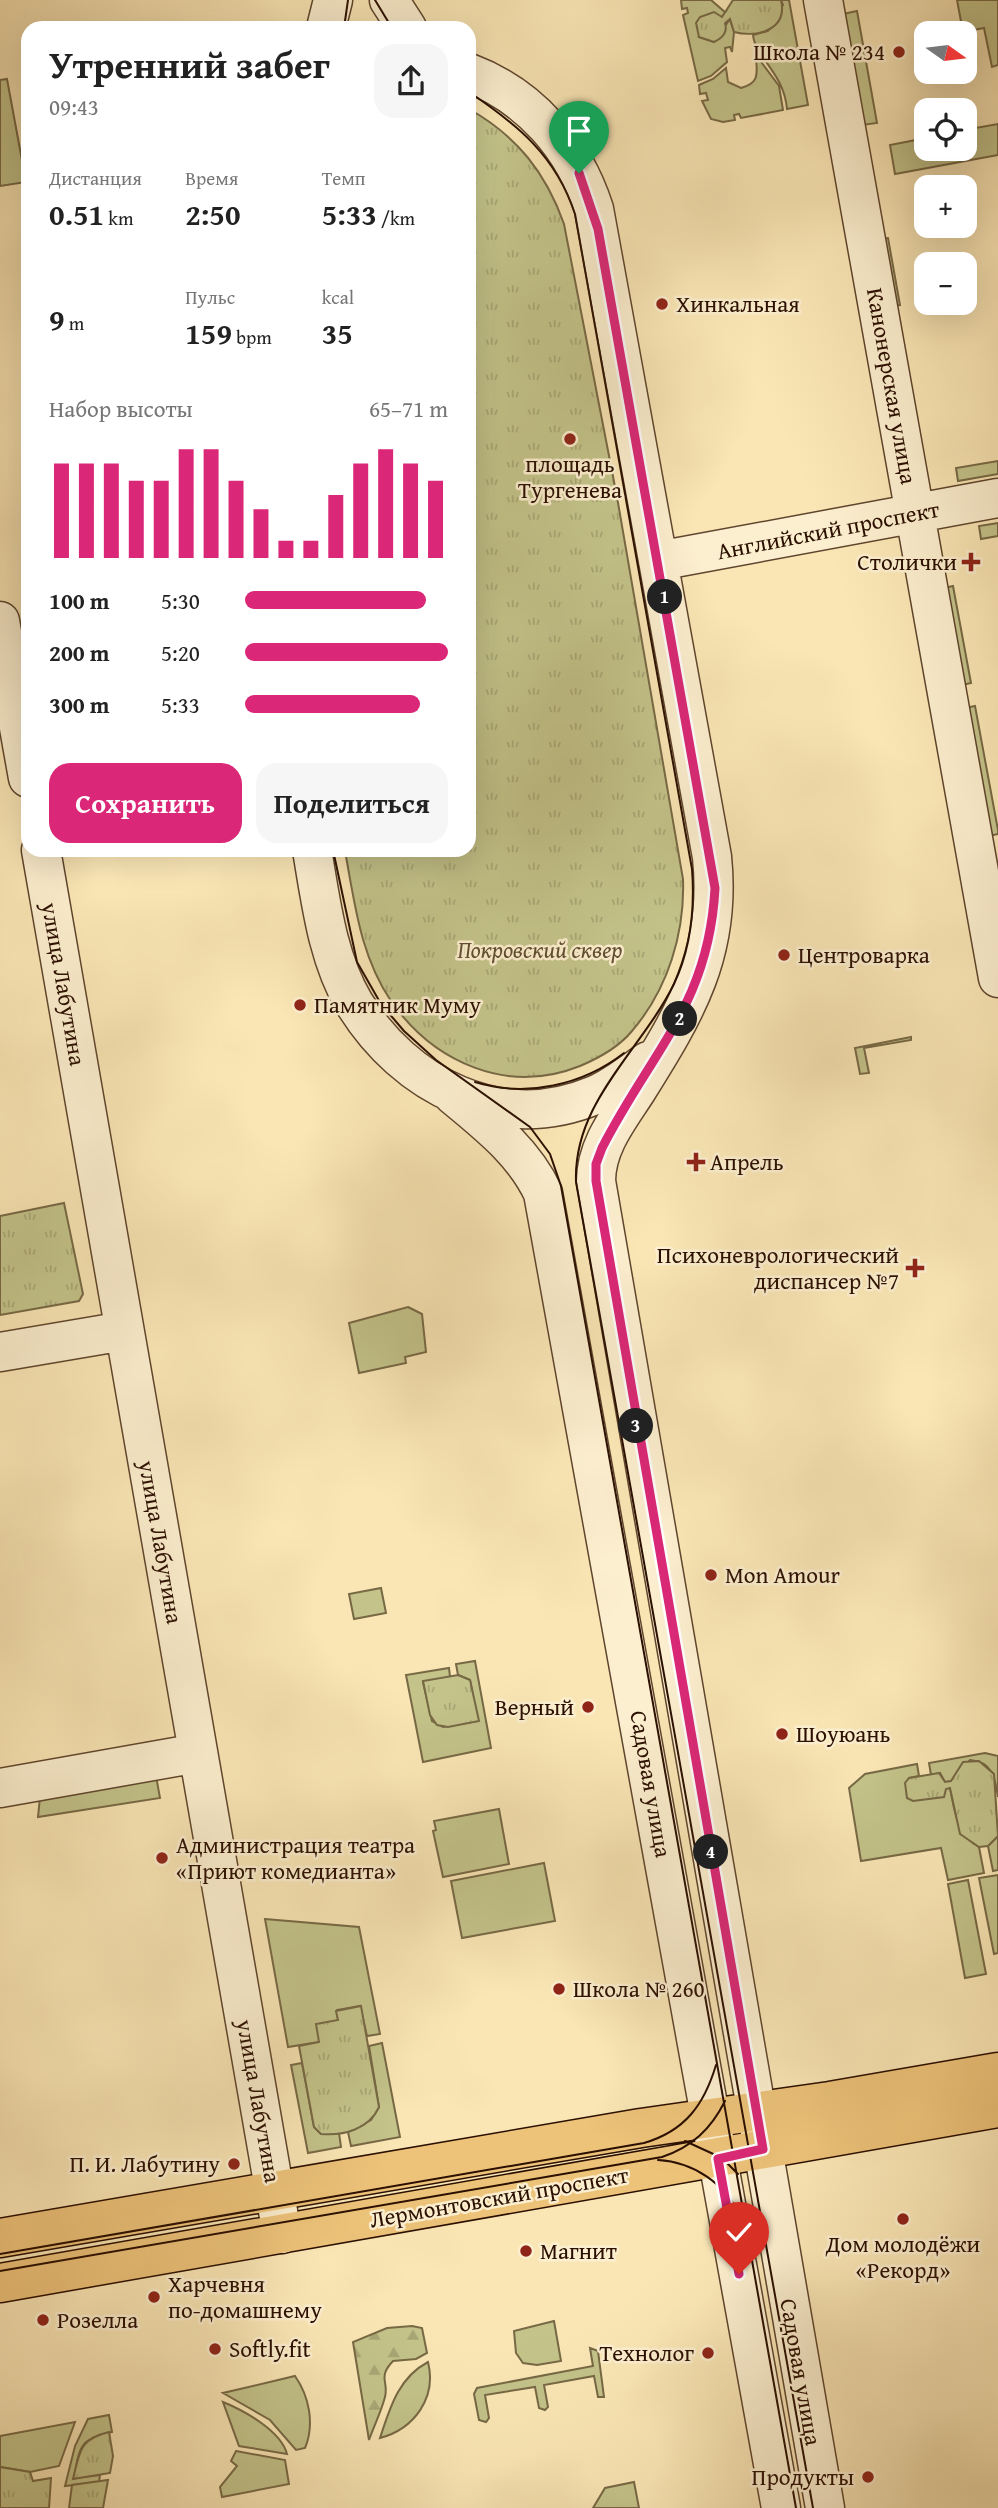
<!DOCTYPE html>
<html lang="ru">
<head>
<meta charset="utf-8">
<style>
	body { margin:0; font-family:"Gentium Book Plus",serif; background:#f6f6f6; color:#222; height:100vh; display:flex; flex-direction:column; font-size:26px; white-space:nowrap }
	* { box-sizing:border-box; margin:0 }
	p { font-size:23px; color:#767676 }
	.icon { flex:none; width:38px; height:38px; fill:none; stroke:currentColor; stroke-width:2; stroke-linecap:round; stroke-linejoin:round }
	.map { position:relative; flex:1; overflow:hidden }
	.panel { position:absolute; left:21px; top:21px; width:455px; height:836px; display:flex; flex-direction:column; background:#fff; border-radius:21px; box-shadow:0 7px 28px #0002 }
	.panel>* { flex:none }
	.needle { width:46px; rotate:104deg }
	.tools { position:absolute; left:914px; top:21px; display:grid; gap:14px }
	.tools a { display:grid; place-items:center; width:63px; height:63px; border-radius:14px; background:#fff; box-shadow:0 7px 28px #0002; font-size:35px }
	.pin { position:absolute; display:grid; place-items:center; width:60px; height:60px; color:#fff; margin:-72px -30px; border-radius:50% 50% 50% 0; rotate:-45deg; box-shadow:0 0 7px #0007 }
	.pin .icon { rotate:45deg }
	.km { position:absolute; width:35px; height:35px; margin:-18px; border-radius:50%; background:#222; color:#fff; font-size:19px; line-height:35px; text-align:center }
	.round { display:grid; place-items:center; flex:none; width:74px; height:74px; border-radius:21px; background:#f6f6f6 }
	.headline { display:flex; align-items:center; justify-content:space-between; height:119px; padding:0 28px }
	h1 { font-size:38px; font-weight:700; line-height:52px }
	.metrics { display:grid; grid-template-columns:repeat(3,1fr); gap:10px; height:119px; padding:7px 28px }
	.metrics div { display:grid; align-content:center }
	.metrics b { font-size:30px; font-weight:700 }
	.metrics small { font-size:19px; font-weight:400 }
	.metrics p { font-size:19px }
	.chart { height:196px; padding:14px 28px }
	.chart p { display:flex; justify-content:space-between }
	.chart svg { width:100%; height:126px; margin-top:7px; stroke:#db2777; stroke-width:6 }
	.action { display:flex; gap:14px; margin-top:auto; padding:14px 28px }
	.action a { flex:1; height:80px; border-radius:21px; background:#db2777; color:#fff; font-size:28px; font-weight:700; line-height:80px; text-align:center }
	.action a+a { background:#f6f6f6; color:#222 }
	ul { padding:0 28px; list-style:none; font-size:23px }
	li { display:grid; grid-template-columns:112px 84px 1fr; align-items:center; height:52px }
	li i { height:18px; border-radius:9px; background:#db2777 }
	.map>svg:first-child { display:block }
	.grass { fill:#c3c38a; stroke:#776945; stroke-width:2 }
	.forest { fill:url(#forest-firs); stroke:#776945; stroke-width:2 }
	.park { fill:url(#park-tufts); stroke:#776945; stroke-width:2 }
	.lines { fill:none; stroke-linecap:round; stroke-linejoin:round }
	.minor-casing { stroke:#5f452d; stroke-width:41 }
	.major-casing { stroke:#2b0f00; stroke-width:41 }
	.minor { stroke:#fcefcf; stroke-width:38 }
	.major { stroke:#edc37a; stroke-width:38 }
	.tram { stroke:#2b0f00; stroke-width:2 }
	.route-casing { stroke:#fff; stroke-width:14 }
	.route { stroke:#db2777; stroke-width:9 }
	.poi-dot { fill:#8f2418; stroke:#fcefcf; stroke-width:2.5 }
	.labels { text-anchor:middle; stroke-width:5; stroke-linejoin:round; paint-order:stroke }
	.poi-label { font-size:23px; fill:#2b0f00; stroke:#fcefcf; text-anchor:start }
	.street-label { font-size:23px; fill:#2b0f00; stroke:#fcefcf }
	.park-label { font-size:23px; font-style:italic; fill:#604e30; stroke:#fcefcf }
</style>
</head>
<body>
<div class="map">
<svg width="998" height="2508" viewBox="0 0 998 2508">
	<defs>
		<pattern id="forest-firs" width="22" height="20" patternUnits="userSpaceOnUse" patternTransform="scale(1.75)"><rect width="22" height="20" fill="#c3c38a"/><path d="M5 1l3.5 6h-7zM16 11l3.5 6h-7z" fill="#a8a675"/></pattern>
		<pattern id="park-tufts" width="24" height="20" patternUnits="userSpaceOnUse" patternTransform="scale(1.75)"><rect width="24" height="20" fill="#c3c38a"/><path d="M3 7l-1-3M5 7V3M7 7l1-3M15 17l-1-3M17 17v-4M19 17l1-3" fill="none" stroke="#a8a675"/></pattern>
	</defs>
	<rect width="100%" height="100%" fill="#fae6b5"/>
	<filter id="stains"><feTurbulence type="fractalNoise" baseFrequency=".00286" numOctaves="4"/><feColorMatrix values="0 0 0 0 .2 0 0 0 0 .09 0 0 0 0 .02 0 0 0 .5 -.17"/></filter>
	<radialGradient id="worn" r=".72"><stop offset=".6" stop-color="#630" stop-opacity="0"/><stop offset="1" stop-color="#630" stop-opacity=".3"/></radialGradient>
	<path class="grass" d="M 681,0 L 711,0 L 726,13 L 699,37 L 714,42 L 730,19 L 734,32 L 732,52 L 730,47 L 725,48 L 727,62 L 711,76 L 698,81 L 683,15 L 688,13 L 687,8 L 682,9 Z
		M 781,0 L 789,0 L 808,105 L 787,109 C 784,73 755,57 753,35 L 768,31 L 783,5 Z
		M 957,0 L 998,0 L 998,65 L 992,67 L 984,28 L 963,32 Z
		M 857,11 L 877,123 L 862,125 L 843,14 Z
		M 756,55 L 779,86 L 783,110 L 741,118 L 739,114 L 734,115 L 735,120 L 723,122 L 711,119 L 702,101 L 708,100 L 706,93 L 700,94 L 699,85 L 713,79 L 726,68 L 728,82 L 741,88 C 762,82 756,71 756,55 Z
		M 7,79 L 26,182 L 0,186 L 0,80 Z
		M 998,124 L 998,155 L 895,174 L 890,145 L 926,138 L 926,149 L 964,149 L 964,130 Z
		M 888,238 L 900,305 L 891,306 L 879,239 Z
		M 998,461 L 998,474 L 958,481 L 956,468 Z
		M 998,523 L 998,536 L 981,539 L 979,526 Z
		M 953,586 L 971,683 L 962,685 L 944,588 Z
		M 975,706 L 998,830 L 998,834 L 989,836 L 965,708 Z
		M 911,1037 L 911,1040 L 864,1048 L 869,1073 L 860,1074 L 855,1048 Z
		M 408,1307 L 422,1314 L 426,1352 L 405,1357 L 406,1363 L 359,1373 L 349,1323 Z
		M 381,1588 L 386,1613 L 354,1619 L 349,1594 Z
		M 475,1661 L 491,1748 L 423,1762 L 406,1675 L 449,1668 L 450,1677 L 423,1682 L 432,1721 L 443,1727 L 478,1721 L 470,1680 L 458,1675 L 456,1664 Z
		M 985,1753 L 998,1756 L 998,1797 C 995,1778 993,1762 970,1760 L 952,1781 L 945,1782 L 940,1773 L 931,1775 L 929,1763 Z
		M 917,1764 L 919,1776 L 909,1778 L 950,1788 C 955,1812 956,1834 979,1847 L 984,1873 L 948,1880 L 941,1848 L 861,1861 L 849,1788 L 865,1774 Z
		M 156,1776 L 160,1798 L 38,1817 L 40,1797 Z
		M 499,1809 L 509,1864 L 443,1877 L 433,1831 L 436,1830 L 434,1821 Z
		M 998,1836 L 998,1870 L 993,1871 L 988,1846 Z
		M 544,1863 L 555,1921 L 462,1938 L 451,1881 Z
		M 998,1875 L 998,1953 L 994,1954 L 979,1878 Z
		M 968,1880 L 986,1974 L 965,1978 L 948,1884 Z
		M 265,1919 L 359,1927 L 380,2034 L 367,2036 L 360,2006 L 337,2010 L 338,2020 L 319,2042 L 288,2047 Z
		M 382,2043 L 400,2137 L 351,2146 L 348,2132 L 371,2120 L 379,2107 L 369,2046 Z
		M 302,2063 L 314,2127 L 321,2134 L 339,2133 L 341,2147 L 308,2153 L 291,2065 Z
		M 554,2321 L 561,2361 L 537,2365 L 523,2363 L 516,2353 L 514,2331 Z
		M 590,2348 L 598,2351 L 604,2397 L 598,2397 L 594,2376 L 544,2385 L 548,2407 L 545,2410 L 539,2408 L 535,2387 L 485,2395 L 489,2418 L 486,2422 L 479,2420 L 474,2394 L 477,2388 L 593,2366 Z
		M 428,2362 C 437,2398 414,2429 380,2438 C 390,2408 398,2378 428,2362 Z
		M 295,2376 C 309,2396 315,2424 305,2448 L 296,2450 L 270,2420 L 223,2393 Z
		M 223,2402 C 245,2411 281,2431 287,2454 L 239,2446 Z
		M 109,2415 L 112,2432 C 79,2439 80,2446 74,2478 L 100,2475 L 99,2482 L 65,2486 L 75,2446 L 88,2419 Z
		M 75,2422 L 59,2466 L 30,2472 L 0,2467 L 0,2436 Z
		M 236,2451 L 285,2460 L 289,2484 L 222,2497 L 220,2487 L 237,2466 L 231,2461 Z
		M 634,2482 L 639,2508 L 593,2508 L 605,2488 Z"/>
	<path class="forest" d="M 412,2326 L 422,2328 L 427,2353 L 416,2359 L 393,2361 C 377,2378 389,2381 385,2397 C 381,2412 374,2426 369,2440 L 353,2342 L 387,2328 Z"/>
	<path class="park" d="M 733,0 L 781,0 C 788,30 757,38 734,32 L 730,19 L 725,23 C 728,33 722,38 714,42 L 699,37 L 696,23 L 700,17 L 714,12 L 722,17 Z
		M 469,109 C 517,136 546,173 564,224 L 617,497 L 683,879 C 685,933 668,989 632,1031 C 619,1047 599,1058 580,1066 C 508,1095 434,1063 391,1001 C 360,955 355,904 345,851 L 469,850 Z
		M 64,1203 L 83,1294 L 79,1301 L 0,1315 L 0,1216 Z
		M 458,1675 L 470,1680 L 479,1721 L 448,1727 L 437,1725 L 430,1715 L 423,1681 Z
		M 979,1761 L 994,1774 L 998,1836 L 988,1846 L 979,1847 L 960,1834 L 950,1788 L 946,1789 L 944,1797 L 913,1801 L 907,1798 L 905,1783 L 909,1778 L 939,1773 L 945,1782 L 951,1781 L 963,1762 Z
		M 361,2006 L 379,2107 C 369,2129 344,2136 321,2134 L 314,2127 L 299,2046 L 319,2042 L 316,2024 L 338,2020 L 336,2011 Z
		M 109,2432 L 113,2456 L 110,2473 L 73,2479 C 80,2450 80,2439 109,2432 Z
		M 0,2467 L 30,2472 L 33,2481 L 51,2478 L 49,2508 L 0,2508 Z
		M 108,2480 L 103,2508 L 69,2508 L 72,2485 Z"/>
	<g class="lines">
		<defs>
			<path id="minor" d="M 389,0 L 407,28
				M 823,0 L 998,978
				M 326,28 L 333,0
				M 469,73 C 530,96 574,147 594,209 L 712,857 C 722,952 686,1012 637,1090 C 619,1118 596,1146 596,1181 L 825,2508
				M 658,561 L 998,498
				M 0,621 L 28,778
				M 41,850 L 282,2234
				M 312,850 C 321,902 327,957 354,1003 C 405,1086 500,1135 595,1095 C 614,1087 631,1073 648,1061
				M 453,1095 C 488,1124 524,1152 543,1193 L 781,2508
				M 0,1352 L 124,1331
				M 0,1788 L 198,1753"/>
			<path id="major" d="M 0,2238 L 641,2128 L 830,2101 L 998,2072
				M 0,2283 L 998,2108"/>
		</defs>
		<use href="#minor" class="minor-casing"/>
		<use href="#major" class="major-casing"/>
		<use href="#minor" class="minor"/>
		<use href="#major" class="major"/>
		<path class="tram" d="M 375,0 L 392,28
			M 344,28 L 348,0
			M 469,92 C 518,125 556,156 575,214 L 692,869 C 695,909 691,948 674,984 C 641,1051 573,1102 576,1182 L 813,2508
			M 333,850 L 357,962 L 381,1004 L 404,1031 L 436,1060 L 530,1127 L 550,1154 L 561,1186 L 796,2508
			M 475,1082 C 526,1098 583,1085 624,1053
			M 685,2141 L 722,2158 L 738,2174
			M 658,2160 C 693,2162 725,2183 740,2216
			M 0,2254 L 644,2143 C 685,2131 704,2105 716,2065
			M 0,2271 L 662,2157 C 692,2147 711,2129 725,2101"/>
	</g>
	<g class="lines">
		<defs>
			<path id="route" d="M 579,173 L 598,229 L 715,888 C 709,1004 651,1052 602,1148 L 596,1164 L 596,1181 L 763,2149 L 718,2159 L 739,2274"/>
		</defs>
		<use href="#route" class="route-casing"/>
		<use href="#route" class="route"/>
	</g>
	<g class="poi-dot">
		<circle cx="899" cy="52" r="7"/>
		<circle cx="662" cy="304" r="7"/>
		<circle cx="570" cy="439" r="7"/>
		<path d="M967.5 551.5h7v7h7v7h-7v7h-7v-7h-7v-7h7z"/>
		<circle cx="784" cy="955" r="7"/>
		<circle cx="300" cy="1005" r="7"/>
		<path d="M692.5 1151.5h7v7h7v7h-7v7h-7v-7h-7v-7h7z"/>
		<path d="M911.5 1257.5h7v7h7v7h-7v7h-7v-7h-7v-7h7z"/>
		<circle cx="711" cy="1575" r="7"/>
		<circle cx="588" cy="1707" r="7"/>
		<circle cx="782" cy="1734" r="7"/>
		<circle cx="162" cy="1858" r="7"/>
		<circle cx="559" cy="1989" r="7"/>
		<circle cx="234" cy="2164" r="7"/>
		<circle cx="903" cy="2219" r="7"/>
		<circle cx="526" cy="2251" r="7"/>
		<circle cx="154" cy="2297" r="7"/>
		<circle cx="43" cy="2320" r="7"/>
		<circle cx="215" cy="2349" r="7"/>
		<circle cx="708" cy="2353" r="7"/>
		<circle cx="868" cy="2477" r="7"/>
	</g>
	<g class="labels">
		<g class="poi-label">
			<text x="885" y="60" text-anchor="end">Школа № 234</text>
			<text x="676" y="312">Хинкальная</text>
			<text x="570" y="472" text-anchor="middle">площадь<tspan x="570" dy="26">Тургенева</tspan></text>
			<text x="957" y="570" text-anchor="end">Столички</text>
			<text x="798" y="963">Центроварка</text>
			<text x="314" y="1013">Памятник Муму</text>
			<text x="710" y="1170">Апрель</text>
			<text x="899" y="1263" text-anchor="end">Психоневрологический<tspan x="899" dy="26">диспансер №7</tspan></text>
			<text x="725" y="1583">Mon Amour</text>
			<text x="574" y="1715" text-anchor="end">Верный</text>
			<text x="796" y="1742">Шоуюань</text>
			<text x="176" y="1853">Администрация театра<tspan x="176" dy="26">«Приют комедианта»</tspan></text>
			<text x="573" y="1997">Школа № 260</text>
			<text x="220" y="2172" text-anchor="end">П. И. Лабутину</text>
			<text x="903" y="2252" text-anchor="middle">Дом молодёжи<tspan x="903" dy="26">«Рекорд»</tspan></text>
			<text x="540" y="2259">Магнит</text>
			<text x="168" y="2292">Харчевня<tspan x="168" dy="26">по-домашнему</tspan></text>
			<text x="57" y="2328">Розелла</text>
			<text x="229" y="2357">Softly.fit</text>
			<text x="694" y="2361" text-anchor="end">Технолог</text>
			<text x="854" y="2485" text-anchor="end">Продукты</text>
		</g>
		<g class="street-label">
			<text transform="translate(892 386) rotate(80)" y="8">Канонерская улица</text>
			<text transform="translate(828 530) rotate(-11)" y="8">Английский проспект</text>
			<text transform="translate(64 984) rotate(80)" y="8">улица Лабутина</text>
			<text transform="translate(161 1542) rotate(80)" y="8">улица Лабутина</text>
			<text transform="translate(651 1784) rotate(80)" y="8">Садовая улица</text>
			<text transform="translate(259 2101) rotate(80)" y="8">улица Лабутина</text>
			<text transform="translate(499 2197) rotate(-10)" y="8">Лермонтовский проспект</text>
			<text transform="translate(801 2372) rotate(80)" y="8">Садовая улица</text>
		</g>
		<g class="park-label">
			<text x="540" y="958">Покровский сквер</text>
		</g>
	</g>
	<rect width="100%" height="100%" filter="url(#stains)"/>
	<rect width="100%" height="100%" fill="url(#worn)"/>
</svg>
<div class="tools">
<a><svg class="needle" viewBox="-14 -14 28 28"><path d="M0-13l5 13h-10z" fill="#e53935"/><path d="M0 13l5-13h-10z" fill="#767676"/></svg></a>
<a><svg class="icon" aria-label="locate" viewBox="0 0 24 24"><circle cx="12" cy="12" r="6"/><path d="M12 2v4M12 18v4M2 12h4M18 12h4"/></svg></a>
<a>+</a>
<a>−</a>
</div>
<div class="pin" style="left:579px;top:173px;background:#1e9e55"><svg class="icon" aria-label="arrive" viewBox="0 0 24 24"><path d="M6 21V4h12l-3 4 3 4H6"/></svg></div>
<div class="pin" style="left:739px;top:2274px;background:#d93025"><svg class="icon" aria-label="check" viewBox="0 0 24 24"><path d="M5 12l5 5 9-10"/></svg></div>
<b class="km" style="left:665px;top:597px">1</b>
<b class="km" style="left:680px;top:1019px">2</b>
<b class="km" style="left:636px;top:1426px">3</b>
<b class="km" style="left:711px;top:1852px">4</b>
<section class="panel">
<div class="headline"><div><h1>Утренний забег</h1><p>09:43</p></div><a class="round"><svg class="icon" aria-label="share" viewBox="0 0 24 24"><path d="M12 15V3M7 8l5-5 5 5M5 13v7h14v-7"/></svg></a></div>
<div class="metrics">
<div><p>Дистанция</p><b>0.51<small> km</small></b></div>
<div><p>Время</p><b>2:50</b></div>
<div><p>Темп</p><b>5:33<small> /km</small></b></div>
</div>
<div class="metrics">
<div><b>9<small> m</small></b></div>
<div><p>Пульс</p><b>159<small> bpm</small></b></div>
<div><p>kcal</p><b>35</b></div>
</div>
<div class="chart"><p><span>Набор высоты</span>65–71 m</p>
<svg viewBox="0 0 160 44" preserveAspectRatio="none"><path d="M5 44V11M15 44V11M25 44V11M35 44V17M45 44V17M55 44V6M65 44V6M75 44V17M85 44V27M95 44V38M105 44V38M115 44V22M125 44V11M135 44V6M145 44V11M155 44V17"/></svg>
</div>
<ul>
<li><b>100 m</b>5:30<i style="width:89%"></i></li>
<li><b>200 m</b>5:20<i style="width:100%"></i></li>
<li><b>300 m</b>5:33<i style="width:86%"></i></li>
</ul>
<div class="action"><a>Сохранить</a><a>Поделиться</a></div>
</section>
</div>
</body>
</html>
